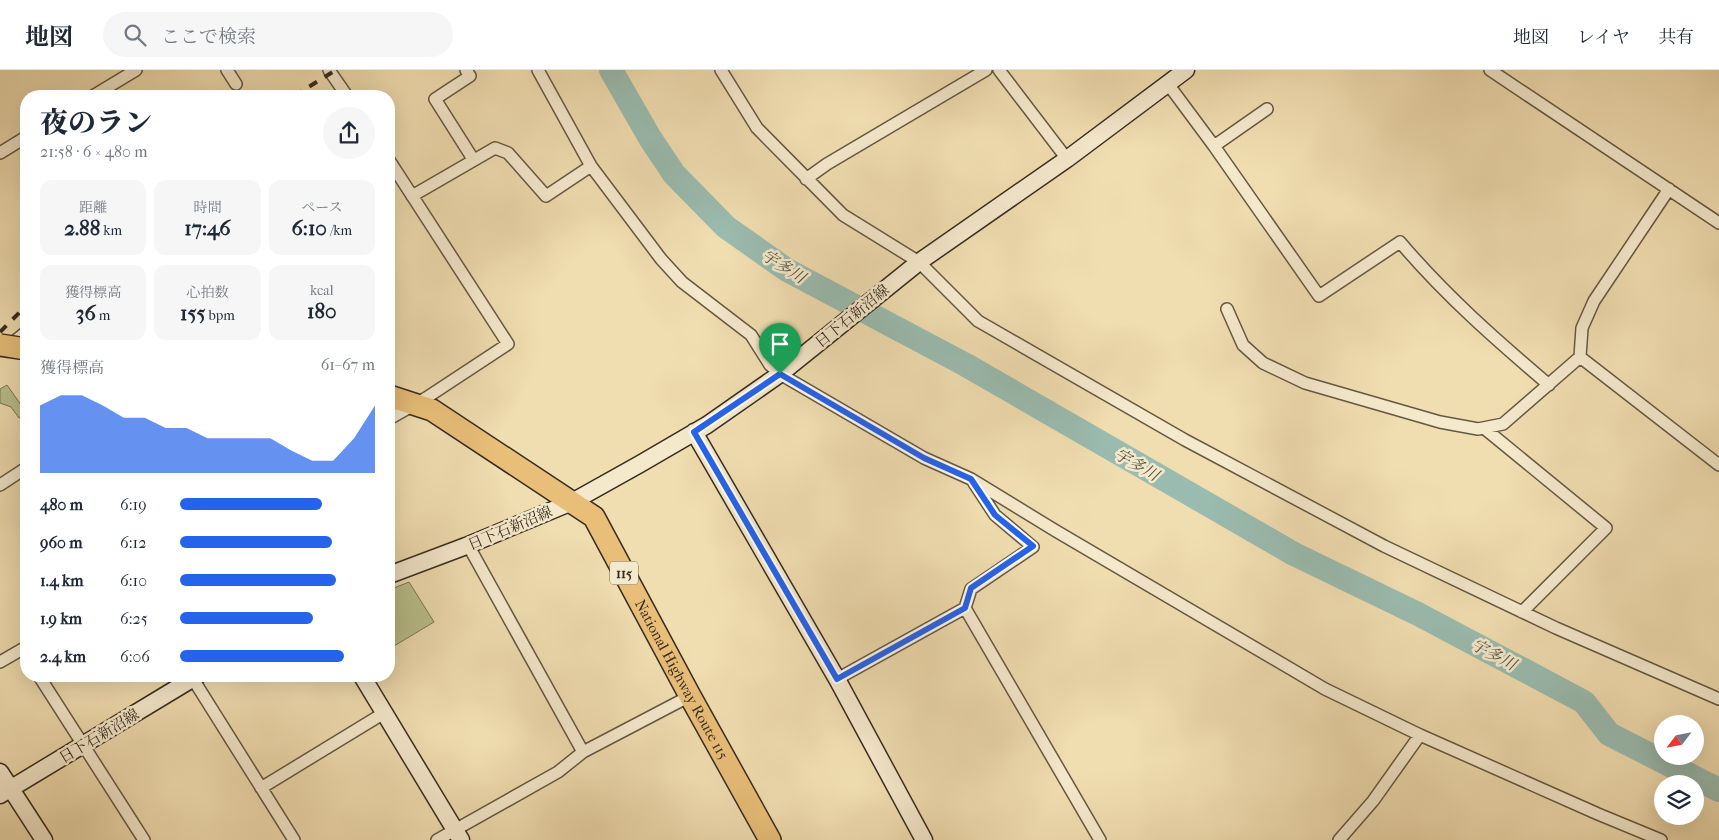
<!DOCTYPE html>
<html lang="ja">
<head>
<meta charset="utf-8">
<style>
	body { margin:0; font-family:"IM FELL French Canon","Noto Serif JP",serif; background:#f6f6f7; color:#1f2937; height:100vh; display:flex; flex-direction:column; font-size:19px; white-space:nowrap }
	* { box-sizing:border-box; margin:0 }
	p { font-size:16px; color:#747a83 }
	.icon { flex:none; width:28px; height:28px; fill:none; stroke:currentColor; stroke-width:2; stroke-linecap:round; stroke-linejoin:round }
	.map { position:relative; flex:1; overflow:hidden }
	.panel { position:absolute; left:20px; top:20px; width:375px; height:592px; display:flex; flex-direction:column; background:#fff; border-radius:20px; box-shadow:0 5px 20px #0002 }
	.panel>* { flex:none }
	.needle { width:32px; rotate:238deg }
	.fabs { position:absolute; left:1654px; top:645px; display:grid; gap:10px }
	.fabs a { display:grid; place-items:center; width:50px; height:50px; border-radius:50%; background:#fff; box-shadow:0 5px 20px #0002; font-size:25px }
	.pin { position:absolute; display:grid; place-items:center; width:42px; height:42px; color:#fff; margin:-51px -21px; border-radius:50% 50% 50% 0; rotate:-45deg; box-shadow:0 0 5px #0007 }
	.pin .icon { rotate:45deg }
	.round { display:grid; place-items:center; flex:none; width:52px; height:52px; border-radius:26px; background:#f6f6f7 }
	.overview { display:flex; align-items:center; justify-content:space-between; height:85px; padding:0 20px }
	h1 { font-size:28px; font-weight:800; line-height:38px }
	.figures { display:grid; grid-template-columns:repeat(3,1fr); gap:8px; height:85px; padding:5px 20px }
	.figures div { display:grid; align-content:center; border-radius:12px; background:#f6f6f7; text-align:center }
	.figures b { font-size:21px; font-weight:800 }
	.figures small { font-size:14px; font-weight:400 }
	.figures p { font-size:14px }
	.chart { height:140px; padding:10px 20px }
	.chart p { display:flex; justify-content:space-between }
	.chart svg { width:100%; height:90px; margin-top:5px; fill:#2563eb; opacity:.7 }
	ul { padding:0 20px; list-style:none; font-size:16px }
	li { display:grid; grid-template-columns:80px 60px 1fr; align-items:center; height:38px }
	li i { height:12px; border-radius:6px; background:#2563eb }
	header { display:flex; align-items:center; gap:30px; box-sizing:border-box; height:70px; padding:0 25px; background:#fff; border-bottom:1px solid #e0e1e3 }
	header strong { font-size:24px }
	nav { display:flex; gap:28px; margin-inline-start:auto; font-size:18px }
	.search { width:350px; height:45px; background:#f6f6f7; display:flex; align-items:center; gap:12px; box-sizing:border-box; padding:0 18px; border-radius:28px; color:#747a83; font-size:19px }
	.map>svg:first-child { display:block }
	.green { fill:#bac08b; stroke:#787654 }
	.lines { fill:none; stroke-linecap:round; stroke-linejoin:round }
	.river { stroke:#9abbaf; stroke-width:24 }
	.street-casing { stroke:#645842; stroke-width:14 }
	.secondary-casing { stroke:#362b1e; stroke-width:19 }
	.highway-casing { stroke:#362b1e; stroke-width:24 }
	.street { stroke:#f5e9cc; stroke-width:11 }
	.secondary { stroke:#f5e9cc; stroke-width:16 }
	.highway { stroke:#e8be78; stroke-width:21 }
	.rail { stroke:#362b1e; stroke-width:4; stroke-dasharray:9 9; stroke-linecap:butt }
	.highway-bridge-casing { stroke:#362b1e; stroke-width:24; stroke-linecap:butt }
	.highway-bridge { stroke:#e8be78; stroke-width:21 }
	.route-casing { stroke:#fff; stroke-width:10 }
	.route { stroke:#2563eb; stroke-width:6 }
	.labels { text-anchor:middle; stroke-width:5; stroke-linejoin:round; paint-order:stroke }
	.shield { fill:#f5e9cc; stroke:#6f6452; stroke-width:1 }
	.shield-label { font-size:14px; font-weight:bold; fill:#362b1e }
	.street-label { font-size:15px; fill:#362b1e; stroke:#f5e9cc }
	.water-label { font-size:16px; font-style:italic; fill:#4f4f42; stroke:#f5e9cc }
</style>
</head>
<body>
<header>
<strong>地図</strong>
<div class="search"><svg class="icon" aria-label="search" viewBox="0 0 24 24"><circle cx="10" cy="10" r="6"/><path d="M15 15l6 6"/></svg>ここで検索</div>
<nav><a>地図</a><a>レイヤ</a><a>共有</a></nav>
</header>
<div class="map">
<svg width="1719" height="770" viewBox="0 0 1719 770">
	<rect width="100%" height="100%" fill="#f0ddb0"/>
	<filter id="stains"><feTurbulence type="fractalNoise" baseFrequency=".004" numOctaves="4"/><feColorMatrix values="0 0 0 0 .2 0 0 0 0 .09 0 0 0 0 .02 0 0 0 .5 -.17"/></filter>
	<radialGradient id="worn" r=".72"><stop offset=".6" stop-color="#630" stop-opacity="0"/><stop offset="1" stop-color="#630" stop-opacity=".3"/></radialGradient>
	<path class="green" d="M 7,315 L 26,342 L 26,347 L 19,348 L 11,337 L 0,333 L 0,319 Z
		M 409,512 L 434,552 L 389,579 L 389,520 Z"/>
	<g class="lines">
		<path class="river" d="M 611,0 L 650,68 L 674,104 L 726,157 L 787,200 L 966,295 L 1294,484 L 1418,544 L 1584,632 L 1609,664 L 1719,720"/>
		<defs>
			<path id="street" d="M 227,0 L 236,14
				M 329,0 L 347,26
				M 466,0 L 470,6 L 435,29 L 473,89
				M 538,0 L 591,96 L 661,189 L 682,212 L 751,265 L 770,295 L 780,304 L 924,388 L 971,409 L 1056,461 L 1325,619 L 1420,665 L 1598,744 L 1661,770
				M 721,0 L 757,58 L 843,145 L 919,192 L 978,251 L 1185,370 L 1384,476 L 1556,558 L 1719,629
				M 999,0 L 1067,89
				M 1490,0 L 1719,153
				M 1168,14 L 1214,76 L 1319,226 L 1400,172 C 1446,226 1495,269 1549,315
				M 93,26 L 136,0
				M 1214,76 L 1267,39
				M 0,83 L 26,67
				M 389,90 L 508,274 L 426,328 L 389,349
				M 806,109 L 827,94 L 986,0
				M 412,126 L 495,78 L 508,83 L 546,126 L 591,96
				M 1227,239 L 1243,275 L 1263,293 L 1305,313 L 1440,352 L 1478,359 L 1503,354 L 1580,287 L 1582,258 L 1594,231 L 1669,119
				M 9,276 L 26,262
				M 1580,287 L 1719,395
				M 1484,358 L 1606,458 L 1522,542
				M 0,415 L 26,398
				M 468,475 L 583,682
				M 965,538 L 1100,770
				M 0,592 L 26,577
				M 39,606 L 144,770
				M 193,609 L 294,770
				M 837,609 L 965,538 L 971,519 L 1033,477 L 995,445 L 974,413
				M 261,718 L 384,643
				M 437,770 L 558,702 L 583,682 L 690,626
				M 1339,770 L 1373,731 L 1420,665"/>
			<path id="secondary" d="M 694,362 L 837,609 L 924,770
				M 389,505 L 466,476 L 572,432 L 640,394 L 707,355 L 780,304 L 919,192 L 1067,89 L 1186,0
				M 362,606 L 461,770
				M 0,702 L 44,770
				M 0,725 L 197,606"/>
			<g id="highway">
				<path id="s1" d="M 389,326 L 432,340 L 594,447 L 690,626 L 770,770"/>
			</g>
		</defs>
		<use href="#street" class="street-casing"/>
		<use href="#secondary" class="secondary-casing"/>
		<use href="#highway" class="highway-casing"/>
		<use href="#street" class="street"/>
		<use href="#secondary" class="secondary"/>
		<use href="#highway" class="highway"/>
		<path class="rail" d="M 294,26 L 336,0
			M 0,262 L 26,236"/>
		<defs>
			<path id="highway-bridge" d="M 0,275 L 26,279"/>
		</defs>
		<use href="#highway-bridge" class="highway-bridge-casing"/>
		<use href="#highway-bridge" class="highway-bridge"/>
	</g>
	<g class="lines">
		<defs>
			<path id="route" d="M 780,304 L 924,388 L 971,409 L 995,445 L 1033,476 L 971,518 L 965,538 L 837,609 L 694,362 Z"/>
		</defs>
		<use href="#route" class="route-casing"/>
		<use href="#route" class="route"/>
	</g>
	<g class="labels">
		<rect class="shield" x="610" y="491.5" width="28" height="23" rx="4"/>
		<g class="shield-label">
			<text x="624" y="508">115</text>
		</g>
		<g class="street-label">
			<text transform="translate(852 246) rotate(-39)" y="5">日下石新沼線</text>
			<text transform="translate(510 458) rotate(-23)" y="5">日下石新沼線</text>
			<text dy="5" stroke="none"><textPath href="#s1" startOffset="424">National Highway Route 115</textPath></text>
			<text transform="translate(99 666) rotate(-31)" y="5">日下石新沼線</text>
		</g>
		<g class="water-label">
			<text transform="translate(784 196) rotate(32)" y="6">宇多川</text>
			<text transform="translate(1137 394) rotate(30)" y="6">宇多川</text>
			<text transform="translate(1494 584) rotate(28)" y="6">宇多川</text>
		</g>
	</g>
	<rect width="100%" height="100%" filter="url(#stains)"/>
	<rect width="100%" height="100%" fill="url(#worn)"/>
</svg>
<div class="fabs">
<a><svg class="needle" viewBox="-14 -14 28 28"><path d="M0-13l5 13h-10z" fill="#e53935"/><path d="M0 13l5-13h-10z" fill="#747a83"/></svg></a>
<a><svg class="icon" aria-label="layers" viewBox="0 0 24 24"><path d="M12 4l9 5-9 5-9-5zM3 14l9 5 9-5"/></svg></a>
</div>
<div class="pin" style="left:780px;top:304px;background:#1e9e55"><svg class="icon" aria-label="arrive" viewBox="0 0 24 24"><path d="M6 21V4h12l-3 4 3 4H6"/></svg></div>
<section class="panel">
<div class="overview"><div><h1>夜のラン</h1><p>21:58 · 6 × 480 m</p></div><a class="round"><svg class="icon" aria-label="share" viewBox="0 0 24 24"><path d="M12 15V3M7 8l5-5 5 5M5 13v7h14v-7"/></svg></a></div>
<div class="figures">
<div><p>距離</p><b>2.88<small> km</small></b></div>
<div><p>時間</p><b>17:46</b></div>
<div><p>ペース</p><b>6:10<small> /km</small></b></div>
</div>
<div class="figures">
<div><p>獲得標高</p><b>36<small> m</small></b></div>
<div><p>心拍数</p><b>155<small> bpm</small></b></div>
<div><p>kcal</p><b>180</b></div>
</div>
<div class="chart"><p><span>獲得標高</span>61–67 m</p>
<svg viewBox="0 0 160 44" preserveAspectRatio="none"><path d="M0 44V11L10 6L20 6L30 11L40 17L50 17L60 22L70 22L80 27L90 27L100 27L110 27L120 33L130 38L140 38L150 27L160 11V44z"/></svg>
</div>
<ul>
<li><b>480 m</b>6:19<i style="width:73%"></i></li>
<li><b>960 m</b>6:12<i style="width:78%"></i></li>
<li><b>1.4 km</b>6:10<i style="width:80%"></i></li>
<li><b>1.9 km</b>6:25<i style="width:68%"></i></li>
<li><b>2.4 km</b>6:06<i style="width:84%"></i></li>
</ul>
</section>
</div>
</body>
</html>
